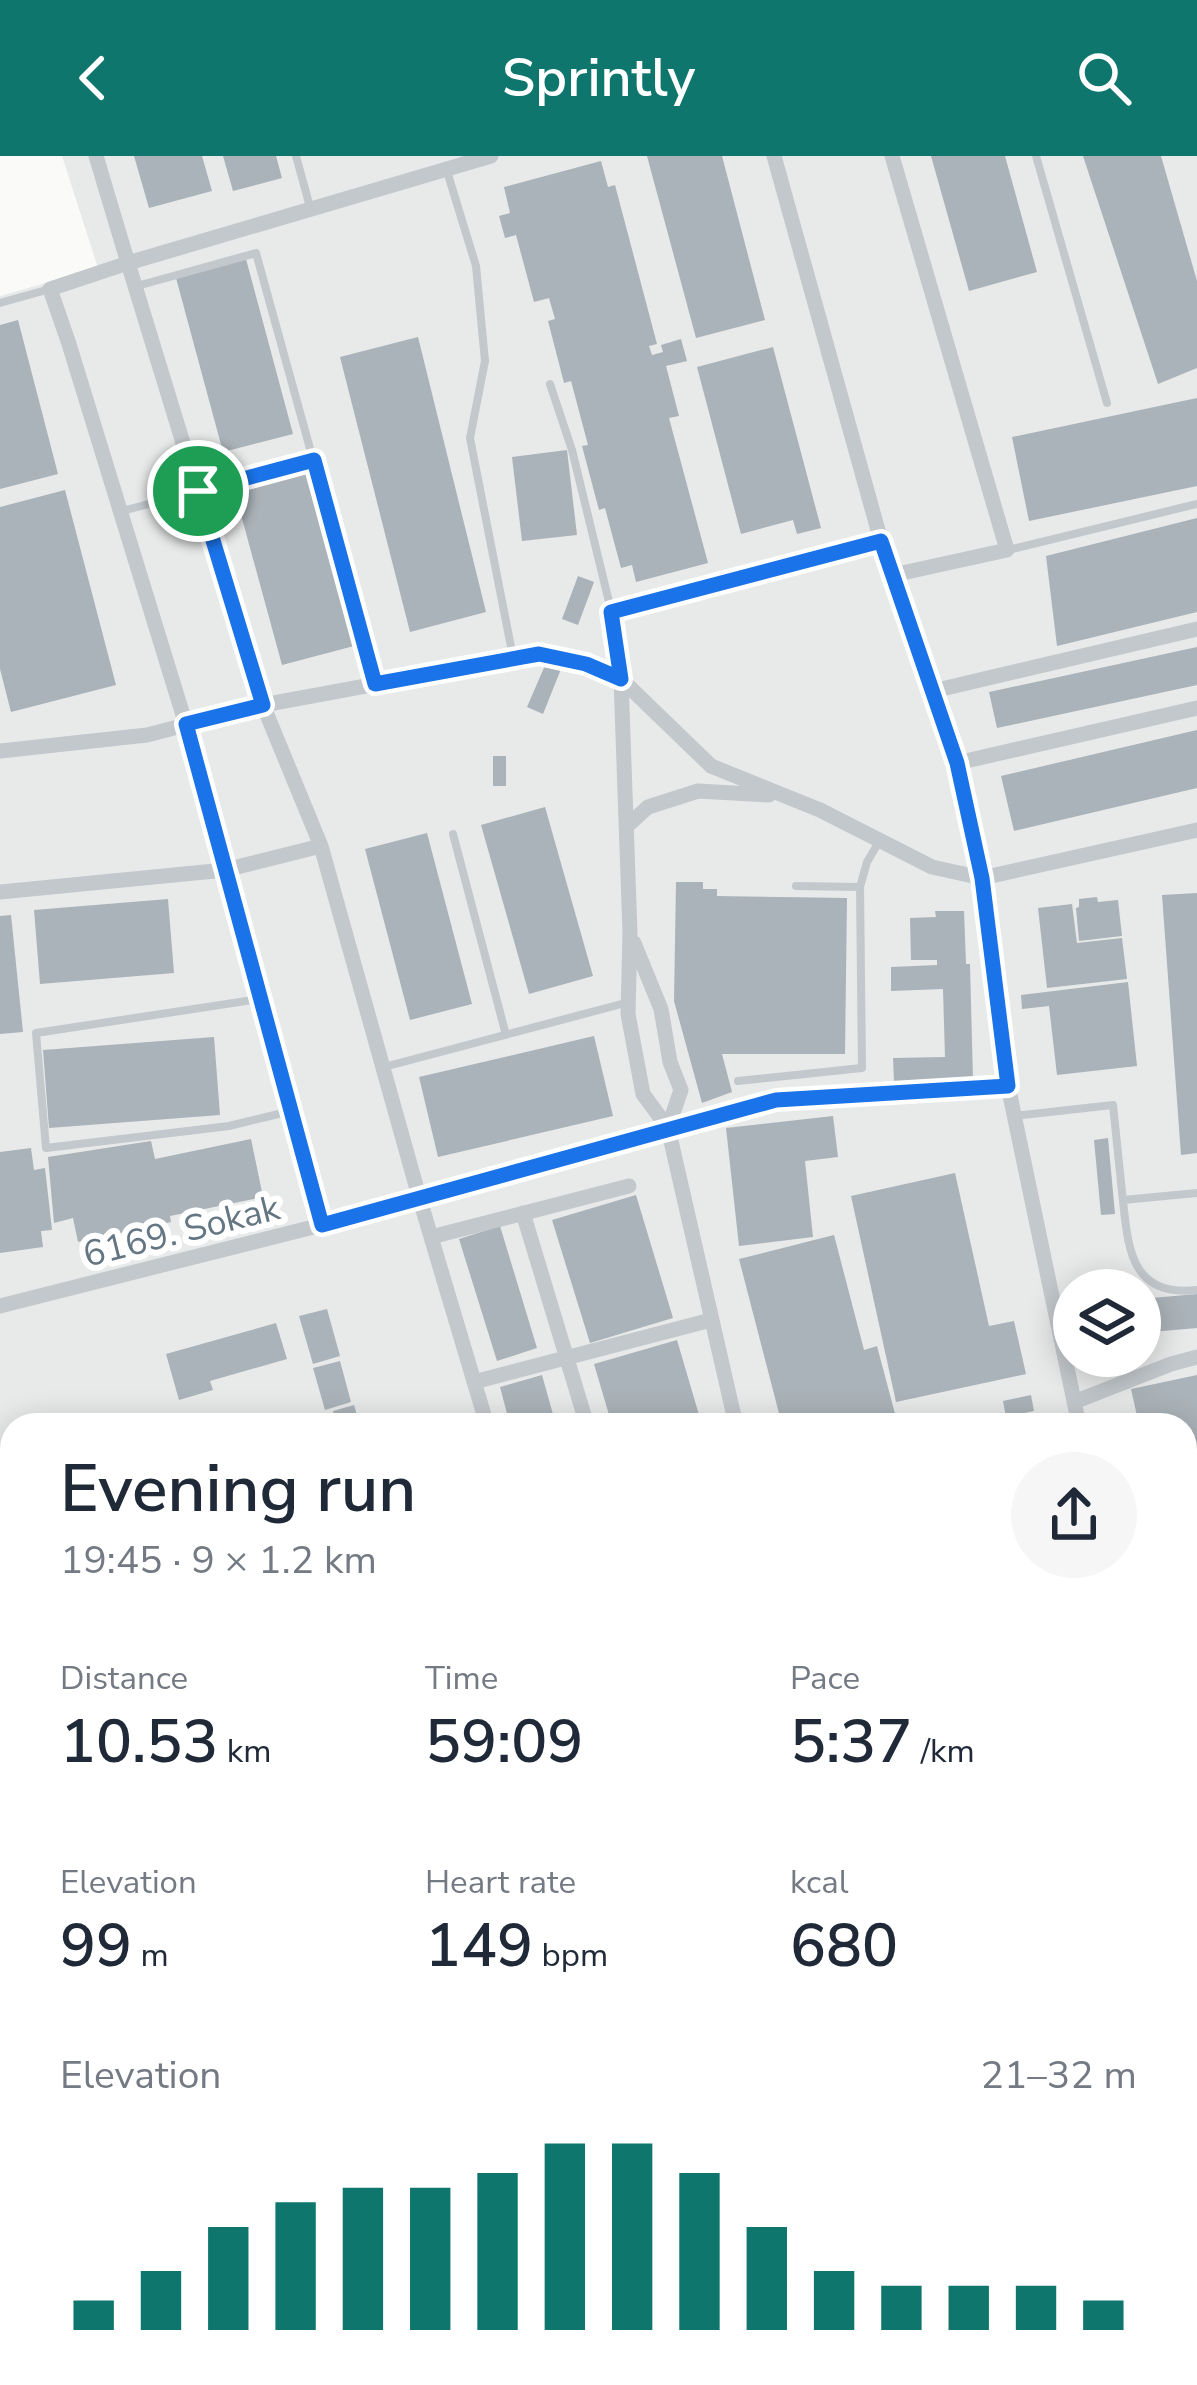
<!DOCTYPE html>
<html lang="en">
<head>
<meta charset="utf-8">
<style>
	body { margin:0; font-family:"Nunito Sans",sans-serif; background:#f6f6f7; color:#1f2937; height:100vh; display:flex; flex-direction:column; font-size:45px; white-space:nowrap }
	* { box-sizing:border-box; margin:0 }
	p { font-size:39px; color:#747a83 }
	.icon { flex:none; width:66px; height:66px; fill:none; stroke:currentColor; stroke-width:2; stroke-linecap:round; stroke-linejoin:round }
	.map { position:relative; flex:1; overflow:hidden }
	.drawer { position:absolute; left:0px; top:1257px; width:1197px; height:972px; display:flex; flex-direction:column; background:#fff; border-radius:36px 36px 0 0; box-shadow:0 6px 30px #0003 }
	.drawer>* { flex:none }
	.fabs { position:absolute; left:1053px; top:1113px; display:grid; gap:24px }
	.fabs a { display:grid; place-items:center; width:108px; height:108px; border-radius:50%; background:#fff; box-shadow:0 6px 30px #0003; font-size:60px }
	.pin { position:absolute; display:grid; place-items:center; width:102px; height:102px; color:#fff; margin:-51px; border:6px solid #fff; border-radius:50%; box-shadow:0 3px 12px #0007 }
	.round { display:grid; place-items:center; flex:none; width:126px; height:126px; border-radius:63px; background:#f6f6f7 }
	.overview { display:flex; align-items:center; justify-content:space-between; height:204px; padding:0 60px }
	h1 { font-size:66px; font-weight:600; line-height:90px }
	.figures { display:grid; grid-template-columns:repeat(3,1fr); gap:18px; height:204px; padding:12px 60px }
	.figures div { display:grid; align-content:center }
	.figures b { font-size:60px; font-weight:600 }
	.figures small { font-size:33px; font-weight:400 }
	.figures p { font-size:33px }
	.chart { height:336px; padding:24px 60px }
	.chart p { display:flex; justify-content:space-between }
	.chart svg { width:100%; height:216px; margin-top:12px; stroke:#0f766e; stroke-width:6 }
	header { display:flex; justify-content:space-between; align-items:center; height:156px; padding:0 60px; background:#0f766e; color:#fff; font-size:54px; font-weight:600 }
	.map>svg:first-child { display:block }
	.built { fill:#e8e9e9; fill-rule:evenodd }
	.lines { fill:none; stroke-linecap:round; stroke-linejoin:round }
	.stream { stroke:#bbc7cb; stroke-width:4.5 }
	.building { fill:#aab3b9 }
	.service { stroke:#c3c8cc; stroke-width:8 }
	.minor { stroke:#c3c8cc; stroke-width:15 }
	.secondary { stroke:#d6dbdf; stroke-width:21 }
	.primary { stroke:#d6dbdf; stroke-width:24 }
	.route-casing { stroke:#fff; stroke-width:24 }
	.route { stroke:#1a73e8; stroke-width:15 }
	.labels { text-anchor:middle; stroke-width:12; stroke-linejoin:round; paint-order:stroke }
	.street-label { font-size:36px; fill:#657683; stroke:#fff }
</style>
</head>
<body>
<header><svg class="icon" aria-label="back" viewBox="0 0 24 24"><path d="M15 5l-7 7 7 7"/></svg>Sprintly<svg class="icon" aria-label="search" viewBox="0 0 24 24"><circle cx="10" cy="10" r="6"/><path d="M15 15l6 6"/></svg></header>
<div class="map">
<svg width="1197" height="2229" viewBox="0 0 1197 2229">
	<rect width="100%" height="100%" fill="#fafaf8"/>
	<path class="built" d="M 62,0 L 1197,0 L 1197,2001 L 1185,2005 L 1185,1269 L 12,1269 L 12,1694 L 0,1671 L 0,140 L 98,112 ZM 1074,1134 L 1140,1134 L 1140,1200 L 1074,1200 Z
		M 1197,2073 L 1197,2206 L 1185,2202 L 1185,2077 Z"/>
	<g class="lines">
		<path class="stream" d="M 0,1808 L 12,1834"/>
	</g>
	<path class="building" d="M 134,0 L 202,0 L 212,35 L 149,52 Z
		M 223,0 L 276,0 L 282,22 L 233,35 Z
		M 647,0 L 722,0 L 765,164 L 696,182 Z
		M 931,0 L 1005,0 L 1037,116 L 969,135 Z
		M 1083,0 L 1161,0 L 1197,125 L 1197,212 L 1158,228 Z
		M 601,5 L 608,31 L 615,29 L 657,188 L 649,190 L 652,199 L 663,196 L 661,189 L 681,183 L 687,205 L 666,210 L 679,260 L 669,262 L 708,407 L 636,426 L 632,409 L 621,412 L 605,352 L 599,354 L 582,290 L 588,289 L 571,225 L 564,227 L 548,165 L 555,163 L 549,142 L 534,146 L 516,79 L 505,82 L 499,60 L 510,57 L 504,31 Z
		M 246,103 L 293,278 L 223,296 L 176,122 Z
		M 18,164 L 58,318 L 0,333 L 0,169 Z
		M 418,181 L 486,456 L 410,476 L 340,201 Z
		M 773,191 L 821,372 L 797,378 L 793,364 L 741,378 L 697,211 Z
		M 1197,242 L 1197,330 L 1029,365 L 1012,281 Z
		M 567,294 L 577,379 L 522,385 L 512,301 Z
		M 305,314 L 354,490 L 282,509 L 234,333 Z
		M 65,334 L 116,529 L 11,556 L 0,513 L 0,351 Z
		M 1197,362 L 1197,456 L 1057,490 L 1046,400 Z
		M 578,420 L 594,426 L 578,469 L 562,463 Z
		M 1197,491 L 1197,529 L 997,572 L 989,536 Z
		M 546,507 L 561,513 L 543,558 L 527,551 Z
		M 1197,574 L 1197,632 L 1014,675 L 1001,620 Z
		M 493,600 L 506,600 L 506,630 L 493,630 Z
		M 545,651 L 593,820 L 529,838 L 481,669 Z
		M 427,677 L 472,848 L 410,864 L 365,693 Z
		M 676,726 L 703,726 L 703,733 L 717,733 L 717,740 L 847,742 L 845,898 L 722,898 L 732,936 L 702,947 L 674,845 Z
		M 1197,737 L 1197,997 L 1181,999 L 1162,739 Z
		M 1097,741 L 1098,746 L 1118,744 L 1122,780 L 1079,785 L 1076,752 L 1079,751 L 1079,743 Z
		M 168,743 L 174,817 L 40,828 L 34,754 Z
		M 1072,748 L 1077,787 L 1122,782 L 1127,823 L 1047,832 L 1038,752 Z
		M 935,755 L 964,755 L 966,808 L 970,808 L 973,924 L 894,926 L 893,902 L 945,901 L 943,833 L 891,835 L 891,811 L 937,809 L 937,804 L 911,804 L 910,762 L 936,761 Z
		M 11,759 L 23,876 L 0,878 L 0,760 Z
		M 1128,826 L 1137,910 L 1057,919 L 1049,850 L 1022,853 L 1021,839 Z
		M 594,880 L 613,960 L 438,1001 L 419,921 Z
		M 214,881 L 220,959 L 49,972 L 43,894 Z
		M 833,960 L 838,1001 L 805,1005 L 813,1081 L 739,1090 L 726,972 Z
		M 1108,982 L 1115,1058 L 1101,1059 L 1094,984 Z
		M 251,983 L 263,1041 L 170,1060 L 171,1066 L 78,1086 L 73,1062 L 54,1067 L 48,1001 L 151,985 L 155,1003 Z
		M 31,992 L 34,1014 L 45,1012 L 52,1074 L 41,1075 L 43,1091 L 0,1097 L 0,996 Z
		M 955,1017 L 989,1170 L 1014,1165 L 1026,1218 L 896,1246 L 851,1040 Z
		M 636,1039 L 673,1162 L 590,1187 L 552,1064 Z
		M 500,1070 L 537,1192 L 497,1205 L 459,1083 Z
		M 834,1079 L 864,1194 L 877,1190 L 898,1269 L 782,1269 L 739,1103 Z
		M 1197,1138 L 1197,1172 L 1140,1177 L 1140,1143 Z
		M 327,1153 L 340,1200 L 313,1208 L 299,1160 Z
		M 276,1167 L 287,1203 L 210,1225 L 213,1234 L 179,1244 L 166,1198 Z
		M 677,1184 L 702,1269 L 612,1269 L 594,1208 Z
		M 340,1205 L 351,1246 L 325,1254 L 313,1212 Z
		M 542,1219 L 556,1269 L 510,1269 L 500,1231 Z
		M 1197,1219 L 1197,1464 L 1185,1466 L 1185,1269 L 1139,1269 L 1131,1233 Z
		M 1031,1239 L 1034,1255 L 1006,1261 L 1003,1245 Z
		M 354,1249 L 360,1269 L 337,1269 L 333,1255 Z
		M 1197,1581 L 1197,1619 L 1185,1621 L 1185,1583 Z
		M 1197,1623 L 1197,1670 L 1185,1673 L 1185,1625 Z
		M 1197,1721 L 1197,1889 L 1192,1890 L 1185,1854 L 1185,1724 Z"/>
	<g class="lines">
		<path class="service" d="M 296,0 L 310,51
			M 1036,0 L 1107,247
			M 446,12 L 476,110 L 485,205 L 470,282 L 513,501
			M 137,130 L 256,97 L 375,528
			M 0,147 L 50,133
			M 550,228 L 572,294 L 611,454
			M 122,355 L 314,304
			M 1008,394 L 1197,348
			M 453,678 L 506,879
			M 796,730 L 860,731
			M 259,843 L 36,877 L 46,992 L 229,970 L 291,955
			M 384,911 L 629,846
			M 738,925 L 862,912 L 860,731 L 867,706 L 879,686
			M 1014,960 L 1113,949 C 1116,978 1119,1007 1122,1036 C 1128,1086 1127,1142 1197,1134
			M 1123,1044 L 1197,1037
			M 1185,1530 L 1197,1536
			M 0,1716 L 12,1711
			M 0,2170 L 12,2169"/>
		<path class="minor" d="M 96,0 L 128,107 L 491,0
			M 774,0 L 881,385 L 957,607 L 982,722 L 1008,930 L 1079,1269
			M 892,0 L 1007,394 L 893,419
			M 933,535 L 1197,473
			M 0,595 L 147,579 L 263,549 L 539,498 L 586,508 L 621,523 L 711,610 L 820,654 L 932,711 L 982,722 L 1197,674
			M 957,607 L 1197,552
			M 626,671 L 648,651 L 698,635 L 769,639
			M 0,736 L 225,714 L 321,690
			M 634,787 L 661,853 L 670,906 L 681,934 L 668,972
			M 523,1057 L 587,1269
			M 322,1069 L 186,569 L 69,188 L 50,133 L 128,107 L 263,549 L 321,690 L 420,1044 L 487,1269
			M 431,1081 L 629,1030
			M 0,1150 L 420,1044 L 776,944 L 1008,930
			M 474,1226 L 711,1164
			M 1074,1246 L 1171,1208 L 1197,1201
			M 736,1269 L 668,972 L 643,938 L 628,858 L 630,777 L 621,523 L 611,456 L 881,385
			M 1185,1518 L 1197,1514
			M 0,1720 L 12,1751"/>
		<path class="secondary" d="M 0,1897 L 12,2003
			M 1152,2217 L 1179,2229"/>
		<path class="primary" d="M 1185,2019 L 1197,2015
			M 1185,2059 L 1197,2055
			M 606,2217 C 627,2229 648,2229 669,2217
			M 34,2229 L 57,2217
			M 151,2229 L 186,2217"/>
	</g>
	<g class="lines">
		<defs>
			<path id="route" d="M 314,304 L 375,528 L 539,498 L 586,508 L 621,523 L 611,456 L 881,385 L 957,607 L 982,722 L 1008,930 L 776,944 L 322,1069 L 186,568 L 263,549 L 198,335 Z"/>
		</defs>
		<use href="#route" class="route-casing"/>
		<use href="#route" class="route"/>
	</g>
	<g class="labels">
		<g class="street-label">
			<text transform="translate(181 1074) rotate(-14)" y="13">6169. Sokak</text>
		</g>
	</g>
</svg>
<div class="fabs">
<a><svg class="icon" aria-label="layers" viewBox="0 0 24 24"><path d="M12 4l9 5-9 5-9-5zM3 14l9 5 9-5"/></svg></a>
</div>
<div class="pin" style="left:198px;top:335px;background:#1e9e55"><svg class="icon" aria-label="arrive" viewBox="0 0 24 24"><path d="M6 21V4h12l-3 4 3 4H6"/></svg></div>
<section class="drawer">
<div class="overview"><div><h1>Evening run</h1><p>19:45 · 9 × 1.2 km</p></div><a class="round"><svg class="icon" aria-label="share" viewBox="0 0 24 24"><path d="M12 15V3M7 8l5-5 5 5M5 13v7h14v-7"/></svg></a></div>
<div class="figures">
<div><p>Distance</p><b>10.53<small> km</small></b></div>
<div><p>Time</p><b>59:09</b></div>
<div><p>Pace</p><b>5:37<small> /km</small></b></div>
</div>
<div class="figures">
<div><p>Elevation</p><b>99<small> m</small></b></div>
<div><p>Heart rate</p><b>149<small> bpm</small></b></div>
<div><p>kcal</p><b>680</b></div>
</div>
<div class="chart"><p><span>Elevation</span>21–32 m</p>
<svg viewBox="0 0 160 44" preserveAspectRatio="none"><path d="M5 44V38M15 44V32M25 44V23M35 44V18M45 44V15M55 44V15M65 44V12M75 44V6M85 44V6M95 44V12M105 44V23M115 44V32M125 44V35M135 44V35M145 44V35M155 44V38"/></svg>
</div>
</section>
</div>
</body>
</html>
